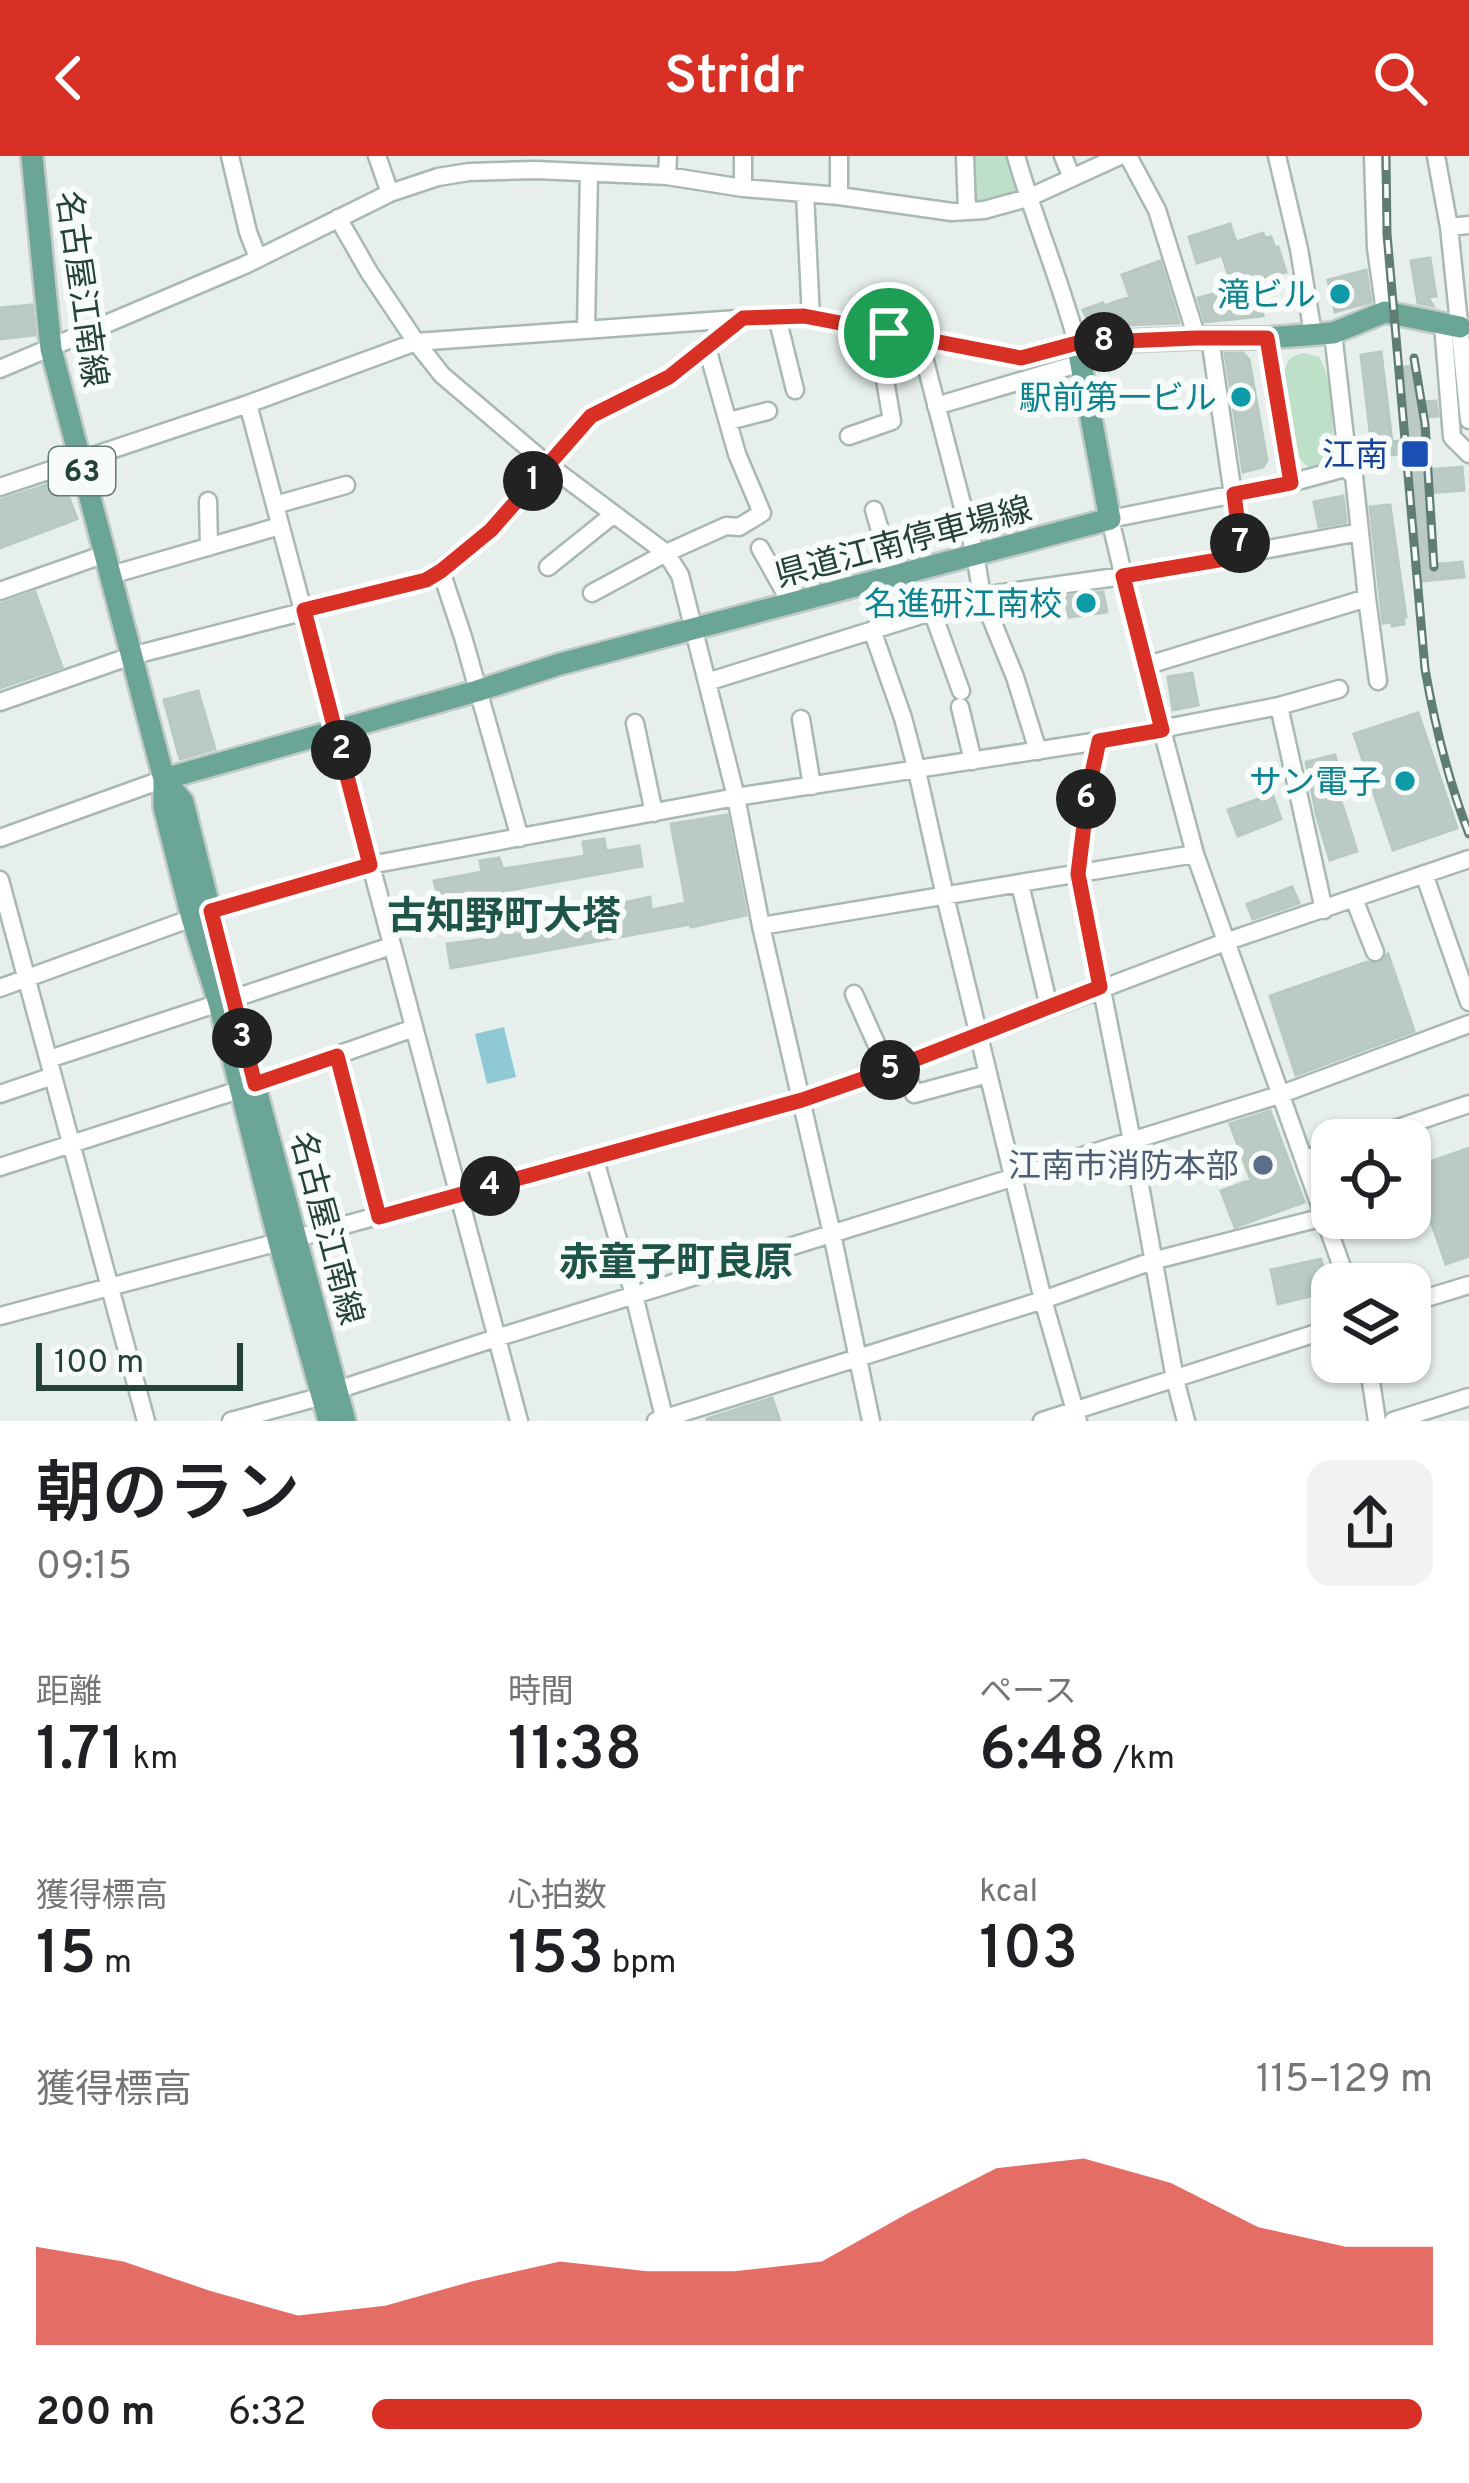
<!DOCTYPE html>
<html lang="ja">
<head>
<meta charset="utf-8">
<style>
	body { margin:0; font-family:Overpass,"Noto Sans JP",sans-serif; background:#f2f2f2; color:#202124; height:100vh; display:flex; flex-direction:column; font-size:45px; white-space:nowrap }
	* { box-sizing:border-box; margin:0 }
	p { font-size:39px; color:#757577 }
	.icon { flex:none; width:66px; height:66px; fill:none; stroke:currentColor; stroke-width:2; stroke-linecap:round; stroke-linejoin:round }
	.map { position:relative; height:1265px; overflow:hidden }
	.panel { display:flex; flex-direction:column; background:#fff; flex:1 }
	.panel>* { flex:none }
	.buttons { position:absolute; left:1311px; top:963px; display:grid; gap:24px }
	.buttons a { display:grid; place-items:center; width:120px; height:120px; border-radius:24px; background:#fff; box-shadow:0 3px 9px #0004; font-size:60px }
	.scale { position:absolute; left:36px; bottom:30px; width:207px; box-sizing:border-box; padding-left:12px; border:6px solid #24423a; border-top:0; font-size:33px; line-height:42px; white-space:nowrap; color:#24423a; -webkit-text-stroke:9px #f7fbf9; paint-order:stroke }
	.pin { position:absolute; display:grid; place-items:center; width:102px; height:102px; color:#fff; margin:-51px; border:6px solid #fff; border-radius:50%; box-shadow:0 3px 12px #0007 }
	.km { position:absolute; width:60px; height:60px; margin:-30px; border-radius:50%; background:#222; color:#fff; font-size:33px; line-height:60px; text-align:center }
	.round { display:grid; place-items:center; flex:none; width:126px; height:126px; border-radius:24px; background:#f2f2f2 }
	.head { display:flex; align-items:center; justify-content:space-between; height:204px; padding:0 36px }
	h1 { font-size:66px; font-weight:600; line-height:90px }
	.metrics { display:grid; grid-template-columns:repeat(3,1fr); gap:18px; height:204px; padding:12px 36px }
	.metrics div { display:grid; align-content:center }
	.metrics b { font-size:60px; font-weight:600 }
	.metrics small { font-size:33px; font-weight:400 }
	.metrics p { font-size:33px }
	.chart { height:336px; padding:24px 36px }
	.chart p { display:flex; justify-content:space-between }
	.chart svg { width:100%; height:216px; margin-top:12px; fill:#d93025; opacity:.7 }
	ul { padding:0 36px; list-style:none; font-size:39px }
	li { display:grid; grid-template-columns:192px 144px 1fr; align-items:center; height:90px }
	li i { height:30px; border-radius:15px; background:#d93025 }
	header { display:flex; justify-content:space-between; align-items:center; height:156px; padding:0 36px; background:#d93025; color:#fff; font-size:54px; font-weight:600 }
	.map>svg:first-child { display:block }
	.green { fill:#bfe0c8 }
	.water { fill:#8ec9d4 }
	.building { fill:#bbcac4; stroke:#b8c9c2; stroke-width:3 }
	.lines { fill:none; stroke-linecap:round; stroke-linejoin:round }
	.minor-casing { stroke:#a8b8b2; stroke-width:21 }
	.major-casing { stroke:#c2cac8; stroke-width:26 }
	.minor { stroke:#fff; stroke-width:16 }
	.major { stroke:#6aa596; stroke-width:21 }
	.rail-casing { stroke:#5f7d75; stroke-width:9 }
	.rail { stroke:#f7fbf9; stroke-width:4.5; stroke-dasharray:14; stroke-linecap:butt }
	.route-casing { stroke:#fff; stroke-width:24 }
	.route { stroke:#d93025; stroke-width:15 }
	.culture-dot { fill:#0f9aa8; stroke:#f7fbf9; stroke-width:4.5 }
	.transit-dot { fill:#1a4fb4; stroke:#f7fbf9; stroke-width:4.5 }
	.service-dot { fill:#5c6f8a; stroke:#f7fbf9; stroke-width:4.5 }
	.labels { text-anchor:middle; stroke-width:12; stroke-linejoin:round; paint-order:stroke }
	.shield { fill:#f7fbf9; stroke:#637a73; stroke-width:3 }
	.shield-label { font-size:30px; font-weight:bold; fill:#24423a }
	.street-label { font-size:33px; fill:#24423a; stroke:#f7fbf9 }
	.culture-label { font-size:33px; fill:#0d838f; stroke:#f7fbf9; text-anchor:end }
	.transit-label { font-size:33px; fill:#164399; stroke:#f7fbf9; text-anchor:end }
	.service-label { font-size:33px; fill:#4e5e75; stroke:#f7fbf9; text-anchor:end }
	.quarter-label { font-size:39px; font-weight:bold; fill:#1f5548; stroke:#f7fbf9 }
</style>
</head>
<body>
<header><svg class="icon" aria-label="back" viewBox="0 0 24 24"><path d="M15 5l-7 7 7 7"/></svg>Stridr<svg class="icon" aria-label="search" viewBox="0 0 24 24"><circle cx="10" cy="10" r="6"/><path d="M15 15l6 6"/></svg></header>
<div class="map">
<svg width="1469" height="1265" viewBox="0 0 1469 1265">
	<rect width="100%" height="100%" fill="#e6efeb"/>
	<path class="green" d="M 967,0 L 1007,0 L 1019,38 L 984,46 L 970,46 Z
		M 1303,197 L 1319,201 C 1332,220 1338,287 1328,308 C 1315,315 1306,313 1299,301 C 1295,281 1278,225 1287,208 C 1292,199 1294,200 1303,197 Z"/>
	<path class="water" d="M 504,871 L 516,921 L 487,928 L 475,878 Z"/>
	<path class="building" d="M 1230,68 L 1236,86 L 1263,77 L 1265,82 L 1271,81 L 1275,92 L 1278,91 L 1286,116 L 1259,122 L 1263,160 L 1205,166 L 1198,142 L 1233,133 L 1222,99 L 1197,107 L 1189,81 Z
		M 1430,102 L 1436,140 L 1428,141 L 1433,150 L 1418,147 L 1411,105 Z
		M 1160,105 L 1179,167 L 1090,170 L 1083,154 L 1103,147 L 1104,150 L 1130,141 L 1122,119 Z
		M 1366,114 L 1371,146 L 1335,156 L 1328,124 Z
		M 32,149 L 35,179 L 0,183 L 0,152 Z
		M 1381,196 L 1392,286 L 1409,284 L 1404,211 L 1411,210 L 1418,246 L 1436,245 L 1438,260 L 1420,261 L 1425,314 L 1462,311 L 1464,334 L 1426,337 L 1429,409 L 1462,406 L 1464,421 L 1421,425 L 1410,297 L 1373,301 L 1361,199 Z
		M 1225,197 L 1243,197 L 1249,204 L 1267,304 L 1263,311 L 1243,316 Z
		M 62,324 L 77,363 L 0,392 L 0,344 Z
		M 1343,340 L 1346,366 L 1319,371 L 1314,346 Z
		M 1390,349 L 1406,461 L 1403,461 L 1404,468 L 1392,470 L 1392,466 L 1383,467 L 1370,351 Z
		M 35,436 L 62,511 L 0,532 L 0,448 Z
		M 1103,436 L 1107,456 L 1069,461 L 1065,441 Z
		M 1192,517 L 1198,549 L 1173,554 L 1168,521 Z
		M 198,535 L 215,593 L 180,603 L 164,544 Z
		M 1418,557 L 1457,672 L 1393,694 L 1354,578 Z
		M 1335,599 L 1342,628 L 1336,630 L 1357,695 L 1330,704 L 1317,661 L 1306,606 Z
		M 1272,638 L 1281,663 L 1238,680 L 1228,654 Z
		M 727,659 L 746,759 L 691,771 L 690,768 L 451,812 L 447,788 L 493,782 L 493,771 L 513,769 L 516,779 L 615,759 L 614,749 L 650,741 L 651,754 L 686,747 L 671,668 Z
		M 604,683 L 606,695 L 639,690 L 642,710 L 439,747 L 434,725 L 482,716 L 480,705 L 499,702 L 503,713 L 585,700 L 583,686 Z
		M 1292,731 L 1299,747 L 1253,763 L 1247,748 Z
		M 1388,798 L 1414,875 L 1296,919 L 1270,840 L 1367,806 L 1379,808 Z
		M 1270,955 L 1304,1046 L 1235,1071 L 1221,1035 L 1251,1024 L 1230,968 Z
		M 1469,992 L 1469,1100 L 1446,1108 L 1429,1060 L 1422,1062 L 1410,1029 L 1410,1013 Z
		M 1321,1103 L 1328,1136 L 1278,1148 L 1271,1114 Z
		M 772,1242 L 780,1265 L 708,1265 L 707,1263 Z"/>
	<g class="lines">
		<defs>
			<path id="minor" d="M 230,0 L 248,76 L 258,102
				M 377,0 L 390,37
				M 839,0 L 839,40
				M 965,0 L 967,55
				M 1063,0 L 1072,22
				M 1128,0 L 1157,54 L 1197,182
				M 1277,0 L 1299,93 L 1313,178
				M 1373,0 L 1376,92 L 1385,156
				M 1436,0 L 1449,71 L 1469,264
				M 667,20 L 668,0
				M 743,32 L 743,0
				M 805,38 L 811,162
				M 338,62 L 369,116 L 416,186 L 442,219 L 547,308 L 666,397 L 680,419 L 736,641 L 761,770 L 832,1078 L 871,1265
				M 1449,71 L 1469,69
				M 777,161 L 795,234
				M 1443,168 L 1452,281 L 1469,298
				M 586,173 L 589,17
				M 919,182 L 975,398 L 982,440 L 1015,521 L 1038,595
				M 1210,182 L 1242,400
				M 1267,182 L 1290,327 L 1345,312 L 1347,299 L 1333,177
				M 0,213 L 245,109 L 390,37 L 438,21 L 469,16 L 536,14 L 667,20 L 743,32 L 839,40 L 952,56 L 984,54 L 1028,42 L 1120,0
				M 248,248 L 519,1265
				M 936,250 L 1081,207
				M 729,265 L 768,255
				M 849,280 L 892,265 L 883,212 L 889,177
				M 1290,327 L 1110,363 L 1145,510 L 1195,698 L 1348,1128
				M 0,331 L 248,248 L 416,186 L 751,162 L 804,161 L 1021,202 L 1077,187 C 1060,123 1034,63 1016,0
				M 208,345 L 209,391
				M 275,349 L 346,329
				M 874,354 L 894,422
				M 760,392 L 792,449
				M 548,411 L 614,358
				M 441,415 L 463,481 L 520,682
				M 111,419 L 280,370
				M 0,435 L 105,398
				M 592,437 L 666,397 L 726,370 L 739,371 L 762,357 L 737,298 L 707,192
				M 1367,442 L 1378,525
				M 932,455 L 961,535
				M 872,474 L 903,562 L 917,615 L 945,740 L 1043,1144 L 1078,1265
				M 1145,510 L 1367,442 L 1354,320 L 1345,312
				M 707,526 L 982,440 L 1123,420 L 1360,376
				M 0,546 L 131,500 L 426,424 L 491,374 L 591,260 L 669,221 L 741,163
				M 1279,550 L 1339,533
				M 960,551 L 973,605
				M 801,563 L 812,630
				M 635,567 L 654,657
				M 1099,585 L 1088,636 L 1079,718 L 1132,985 L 1175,1223 L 1186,1265
				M 0,682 L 164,623
				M 1424,718 L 1469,846
				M 0,724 L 146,1265
				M 1020,728 L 1049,851
				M 1354,743 L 1375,796
				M 210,755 L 370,709 L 736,641 L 1099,585 L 1279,550 L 1324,754
				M 761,770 L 1195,698
				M 0,832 L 192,762
				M 854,838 L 888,914
				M 232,843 L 391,790
				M 337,900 L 379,1061
				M 49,903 L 219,847
				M 904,908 L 914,938 L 988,918
				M 255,928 L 414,872
				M 0,938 L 53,920
				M 1362,984 L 1469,948
				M 594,1001 L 634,1139 L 665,1265
				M 1304,1003 L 1332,994
				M 0,1011 L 242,933
				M 297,1082 L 802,944 L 888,914 L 1225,786 L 1469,703
				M 1410,1147 L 1469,1129
				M 0,1160 L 279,1086
				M 1368,1206 L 1377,1265
				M 337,1234 L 496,1182 L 1279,939 L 1469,868
				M 231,1265 L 323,1240
				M 656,1265 L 1043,1144 L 1152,1105 L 1324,1061
				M 1042,1265 L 1332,1172
				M 1393,1265 L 1469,1241"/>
			<path id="major" d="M 32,0 L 51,193 L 164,623 L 164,651 L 192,762 L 219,847 L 279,1086 L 329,1265
				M 164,623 L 477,535 L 560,508 L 1110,363 L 1077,187 L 1197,182 L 1267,182 L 1333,177 L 1385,156 L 1460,171
				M 164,623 L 183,646 L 234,850
				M 254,926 L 345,1265"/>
		</defs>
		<use href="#minor" class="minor-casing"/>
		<use href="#major" class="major-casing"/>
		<use href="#minor" class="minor"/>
		<use href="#major" class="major"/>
		<defs>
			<path id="rail" d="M 1386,0 L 1387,78 L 1425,513 C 1435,570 1448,624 1469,678
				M 1414,202 L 1425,268 L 1434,411"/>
		</defs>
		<use href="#rail" class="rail-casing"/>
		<use href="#rail" class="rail"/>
	</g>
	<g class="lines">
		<defs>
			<path id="route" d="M 804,160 L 1021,202 L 1077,187 L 1196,182 L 1267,182 L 1291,327 L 1234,338 L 1242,400 L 1123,420 L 1162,574 L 1099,585 L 1088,636 L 1078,718 L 1100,831 L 888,914 L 802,944 L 379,1061 L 337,900 L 255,928 L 211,755 L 370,709 L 304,454 L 426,424 L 441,415 L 491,374 L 591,260 L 669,221 L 743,162 Z"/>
		</defs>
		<use href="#route" class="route-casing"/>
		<use href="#route" class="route"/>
	</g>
	<g class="culture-dot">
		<circle cx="1340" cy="138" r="12"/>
		<circle cx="1241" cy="241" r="12"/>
		<circle cx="1086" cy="447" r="12"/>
		<circle cx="1405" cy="625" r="12"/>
	</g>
	<rect class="transit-dot" x="1400" y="283" width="30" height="30" rx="6"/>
	<circle class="service-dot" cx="1263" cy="1009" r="12"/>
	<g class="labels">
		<rect class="shield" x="49" y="291" width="66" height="48" rx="9"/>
		<g class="shield-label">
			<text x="82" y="325">63</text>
		</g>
		<g class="street-label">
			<text transform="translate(83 133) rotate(82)" y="12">名古屋江南線</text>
			<text transform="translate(903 385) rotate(-15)" y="12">県道江南停車場線</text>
			<text transform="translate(328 1072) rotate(75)" y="12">名古屋江南線</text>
		</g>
		<g class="culture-label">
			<text x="1316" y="150">滝ビル</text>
			<text x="1217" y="253">駅前第一ビル</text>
			<text x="1062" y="459">名進研江南校</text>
			<text x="1381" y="637">サン電子</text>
		</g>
		<g class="transit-label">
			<text x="1388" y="310">江南</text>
		</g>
		<g class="service-label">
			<text x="1239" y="1021">江南市消防本部</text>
		</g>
		<g class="quarter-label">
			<text x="504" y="773">古知野町大塔</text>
			<text x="676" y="1119">赤童子町良原</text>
		</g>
	</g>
</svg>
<div class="buttons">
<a><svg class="icon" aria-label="locate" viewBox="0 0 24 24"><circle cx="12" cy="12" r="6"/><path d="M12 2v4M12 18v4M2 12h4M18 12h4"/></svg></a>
<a><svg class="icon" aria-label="layers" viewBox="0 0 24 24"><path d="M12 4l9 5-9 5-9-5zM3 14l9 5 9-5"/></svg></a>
</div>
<div class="scale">100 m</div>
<div class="pin" style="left:889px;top:177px;background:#1e9e55"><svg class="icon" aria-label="arrive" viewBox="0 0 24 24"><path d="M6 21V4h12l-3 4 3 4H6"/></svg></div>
<b class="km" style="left:533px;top:325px">1</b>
<b class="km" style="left:341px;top:594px">2</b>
<b class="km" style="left:242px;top:882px">3</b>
<b class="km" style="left:490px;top:1030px">4</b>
<b class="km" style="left:890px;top:914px">5</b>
<b class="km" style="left:1086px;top:643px">6</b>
<b class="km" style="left:1240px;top:387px">7</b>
<b class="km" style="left:1104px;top:186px">8</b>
</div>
<section class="panel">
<div class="head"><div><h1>朝のラン</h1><p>09:15</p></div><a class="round"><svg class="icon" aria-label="share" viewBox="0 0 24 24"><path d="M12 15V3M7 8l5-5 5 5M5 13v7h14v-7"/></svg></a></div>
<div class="metrics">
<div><p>距離</p><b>1.71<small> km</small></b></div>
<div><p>時間</p><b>11:38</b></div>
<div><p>ペース</p><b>6:48<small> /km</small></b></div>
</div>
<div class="metrics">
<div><p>獲得標高</p><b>15<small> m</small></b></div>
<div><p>心拍数</p><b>153<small> bpm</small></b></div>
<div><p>kcal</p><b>103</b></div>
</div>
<div class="chart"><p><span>獲得標高</span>115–129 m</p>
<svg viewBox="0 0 160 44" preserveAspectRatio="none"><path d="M0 44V24L10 27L20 33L30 38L40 36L50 31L60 27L70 29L80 29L90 27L100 17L110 8L120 6L130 11L140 20L150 24L160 24V44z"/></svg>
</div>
<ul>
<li><b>200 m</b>6:32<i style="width:99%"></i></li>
</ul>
</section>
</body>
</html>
